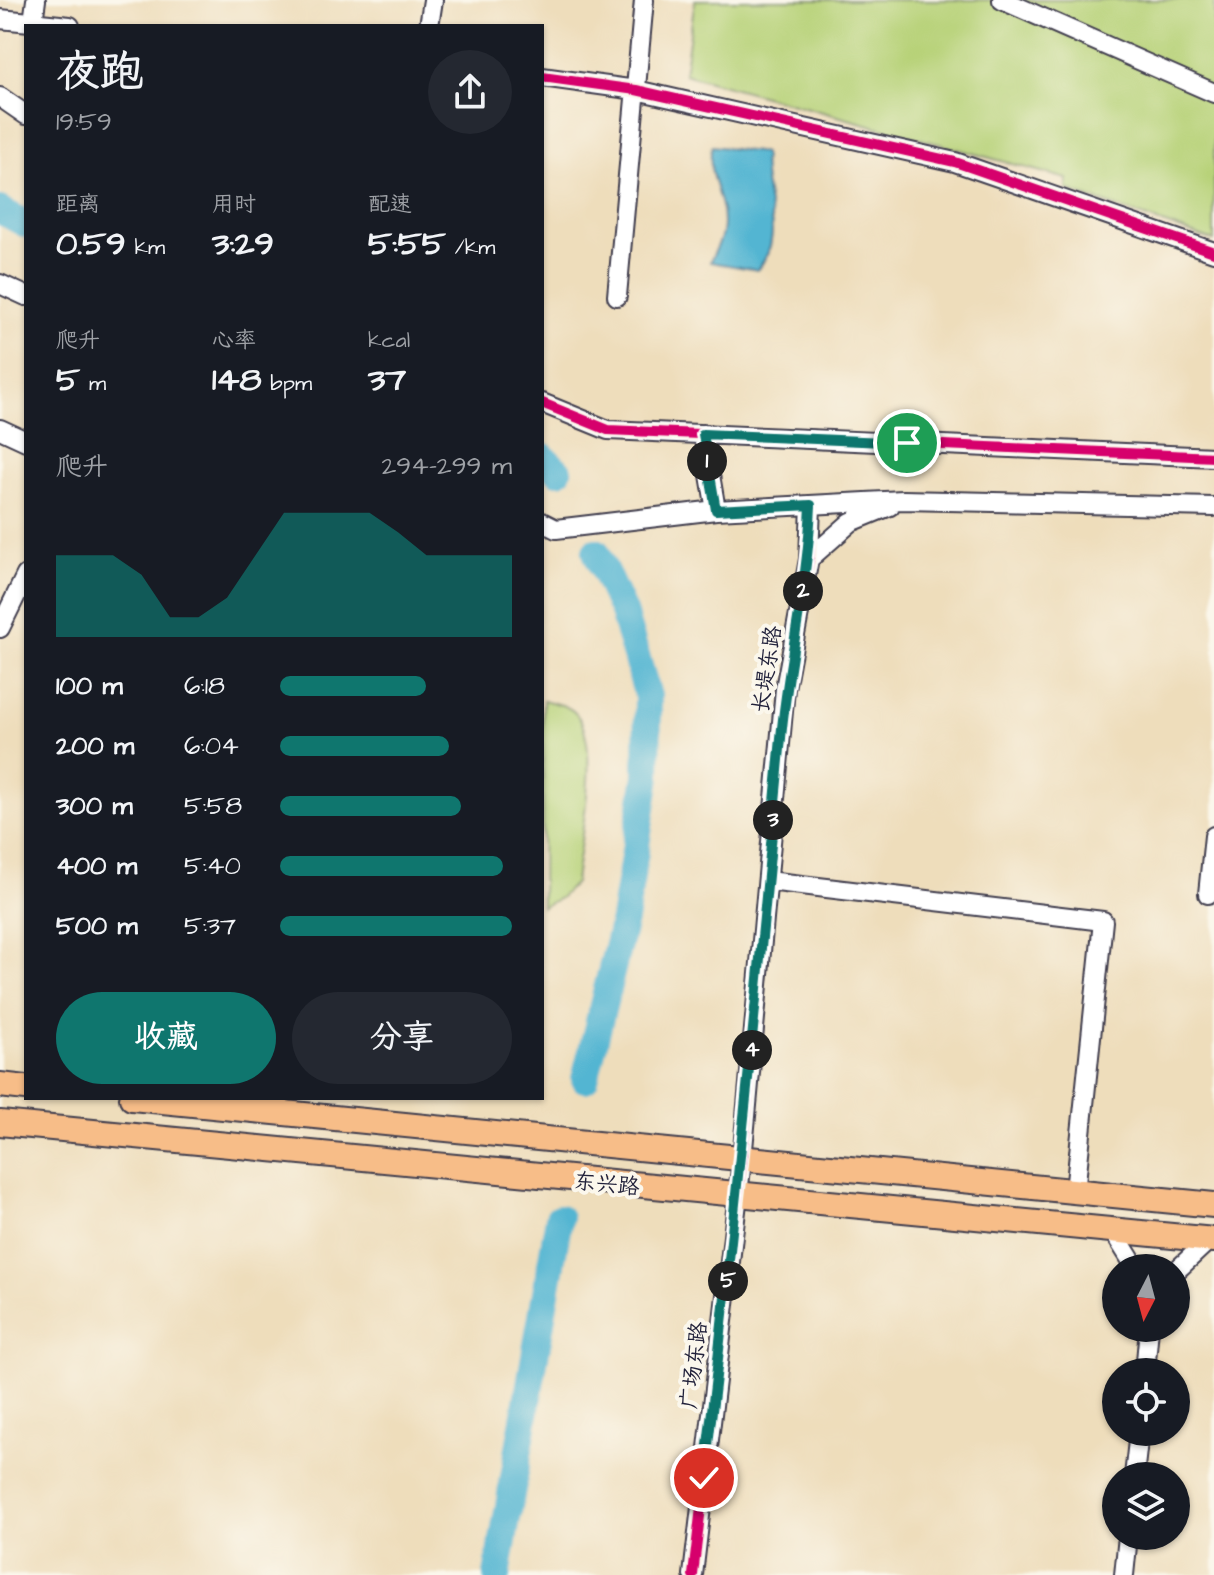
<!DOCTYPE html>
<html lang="zh">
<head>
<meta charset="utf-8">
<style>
	body { margin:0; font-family:"Architects Daughter","LXGW WenKai TC",sans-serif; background:#242831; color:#f1f3f6; height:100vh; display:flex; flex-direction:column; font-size:30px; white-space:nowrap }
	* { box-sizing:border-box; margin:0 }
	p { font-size:26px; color:#9ea1a6 }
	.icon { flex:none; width:44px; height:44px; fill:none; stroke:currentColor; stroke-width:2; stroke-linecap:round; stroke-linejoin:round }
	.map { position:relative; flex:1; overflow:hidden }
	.side { position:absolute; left:24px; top:24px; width:520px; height:1076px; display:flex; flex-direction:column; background:#171b24; border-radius:0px; box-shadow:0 2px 6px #0004 }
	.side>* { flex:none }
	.needle { width:52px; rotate:186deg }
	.buttons { position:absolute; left:1102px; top:1254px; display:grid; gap:16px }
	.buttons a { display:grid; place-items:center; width:88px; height:88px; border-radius:50%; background:#171b24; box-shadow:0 2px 6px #0004; font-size:40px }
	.pin { position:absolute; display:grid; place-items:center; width:68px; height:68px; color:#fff; margin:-34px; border:4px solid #fff; border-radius:50%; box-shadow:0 2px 8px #0007 }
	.km { position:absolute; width:40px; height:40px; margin:-20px; border-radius:50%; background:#222; color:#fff; font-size:22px; line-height:40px; text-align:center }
	.round { display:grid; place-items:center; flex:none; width:84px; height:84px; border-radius:42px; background:#242831 }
	.head { display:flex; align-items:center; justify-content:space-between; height:136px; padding:0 32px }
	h1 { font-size:44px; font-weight:800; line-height:60px }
	.stats { display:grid; grid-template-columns:repeat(3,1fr); gap:12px; height:136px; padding:8px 32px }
	.stats div { display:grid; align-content:center }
	.stats b { font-size:34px; font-weight:800 }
	.stats small { font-size:22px; font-weight:400 }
	.stats p { font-size:22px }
	.chart { height:224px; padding:16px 32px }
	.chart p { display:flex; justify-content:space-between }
	.chart svg { width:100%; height:144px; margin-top:8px; fill:#0f766e; opacity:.7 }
	.primary-button { display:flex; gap:16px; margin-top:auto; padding:16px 32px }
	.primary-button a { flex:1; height:92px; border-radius:48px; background:#0f766e; color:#fff; font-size:32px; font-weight:800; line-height:92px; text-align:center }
	.primary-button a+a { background:#242831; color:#f1f3f6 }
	ul { padding:0 32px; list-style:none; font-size:26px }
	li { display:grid; grid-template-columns:128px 96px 1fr; align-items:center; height:60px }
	li i { height:20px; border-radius:10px; background:#0f766e }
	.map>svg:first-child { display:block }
	.green { fill:#b7d278; stroke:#6c7a5a; stroke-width:2 }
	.water { fill:#53b5d2; stroke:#3a6c86; stroke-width:2 }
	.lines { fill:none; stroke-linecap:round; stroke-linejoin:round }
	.river { stroke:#53b5d2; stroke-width:28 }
	.minor-casing { stroke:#413e4e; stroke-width:22 }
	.major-casing { stroke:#413e4e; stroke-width:28 }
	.minor { stroke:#fff; stroke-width:18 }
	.major { stroke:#f7bd88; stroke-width:24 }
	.cycleway-casing { stroke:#fbf7ec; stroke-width:15 }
	.cycleway { stroke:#d6006c; stroke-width:10 }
	.route-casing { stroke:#fff; stroke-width:16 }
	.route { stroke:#0f766e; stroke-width:10 }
	.labels { text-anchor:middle; stroke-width:8; stroke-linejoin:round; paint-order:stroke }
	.street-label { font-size:22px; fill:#22223b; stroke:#fbf7ec }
</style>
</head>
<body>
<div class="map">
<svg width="1214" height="1575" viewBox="0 0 1214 1575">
	<rect width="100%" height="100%" fill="#fbf7ec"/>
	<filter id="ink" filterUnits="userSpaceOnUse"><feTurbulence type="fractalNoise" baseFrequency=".0125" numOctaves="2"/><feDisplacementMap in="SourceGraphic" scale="16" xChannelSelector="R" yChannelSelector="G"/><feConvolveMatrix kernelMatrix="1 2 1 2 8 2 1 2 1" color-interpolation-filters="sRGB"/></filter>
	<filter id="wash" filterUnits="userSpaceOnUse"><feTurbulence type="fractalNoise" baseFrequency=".006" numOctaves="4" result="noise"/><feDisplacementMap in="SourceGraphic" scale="32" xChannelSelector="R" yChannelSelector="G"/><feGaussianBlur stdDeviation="1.8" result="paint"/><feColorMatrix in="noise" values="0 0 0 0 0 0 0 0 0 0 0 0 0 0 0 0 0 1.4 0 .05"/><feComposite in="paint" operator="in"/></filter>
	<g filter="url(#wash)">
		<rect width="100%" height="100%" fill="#edb"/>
		<path class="green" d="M 695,0 L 1214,0 L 1214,241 L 1067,190 L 1067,179 L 684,74 Z
			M 543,700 C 555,703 569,705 577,715 C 602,747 579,843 575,883 L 560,898 L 542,907 Z"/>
		<path class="water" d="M 712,146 L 764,153 C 759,195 789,234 757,270 L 710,262 C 714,252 720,244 722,233 C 728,202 705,180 712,146 Z"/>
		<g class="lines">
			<path class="river" d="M 0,210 L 26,224
				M 542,456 L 558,471
				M 585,1079 L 624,920 L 647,776 L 648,696 L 623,612 L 596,552
				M 497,1575 L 559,1218"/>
		</g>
	</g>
	<g filter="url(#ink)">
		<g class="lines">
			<defs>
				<path id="minor" d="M 1002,0 L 1214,93
					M 0,19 L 70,26
					M 33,22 L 36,0
					M 429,26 L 433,0
					M 542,77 L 636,90 L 955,162 L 1214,252
					M 0,97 L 26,115
					M 0,284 L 26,296
					M 617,296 L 644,0
					M 542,403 L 608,430 L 1214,457
					M 0,429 L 26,441
					M 703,434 L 716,510
					M 542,522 L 556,529 L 716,510 L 903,500 L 1214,507
					M 809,559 L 851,522 L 890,506
					M 0,628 L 26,575
					M 768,881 L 1103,921 L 1075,1192
					M 1208,894 L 1214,836
					M 1113,1231 L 1136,1268
					M 1176,1271 L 1209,1240
					M 1145,1372 L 1149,1328
					M 1134,1476 L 1139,1432
					M 693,1575 L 742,1160 L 785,689 L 809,559 L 811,505
					M 1124,1575 L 1128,1536"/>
				<path id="major" d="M 0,1085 L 26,1088
					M 132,1098 L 1214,1205
					M 0,1123 L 1214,1240"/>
			</defs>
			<use href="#minor" class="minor-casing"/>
			<use href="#major" class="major-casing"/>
			<use href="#minor" class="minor"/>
			<use href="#major" class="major"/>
			<defs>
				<path id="cycleway" d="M 542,77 L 636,90 L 955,162 L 1214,252
					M 542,403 L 608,430 L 1214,457
					M 693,1575 L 742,1160 L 785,689 L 809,559 L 811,505"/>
			</defs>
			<use href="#cycleway" class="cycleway-casing"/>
			<use href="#cycleway" class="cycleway"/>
		</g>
	</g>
	<g class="lines" filter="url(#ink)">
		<defs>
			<path id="route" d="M 704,1478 C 734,1232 758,985 781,738 C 788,660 808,584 811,505 L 716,510 L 703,434 L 907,443"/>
		</defs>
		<use href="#route" class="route-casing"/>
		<use href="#route" class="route"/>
	</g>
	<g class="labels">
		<g class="street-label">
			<text transform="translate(766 669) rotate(-81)" y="8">长堤东路</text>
			<text transform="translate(607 1183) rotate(6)" y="8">东兴路</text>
			<text transform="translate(693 1365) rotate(-83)" y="8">广场东路</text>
		</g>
	</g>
</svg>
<div class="buttons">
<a><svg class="needle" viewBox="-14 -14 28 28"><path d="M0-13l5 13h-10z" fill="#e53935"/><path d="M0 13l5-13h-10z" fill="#9ea1a6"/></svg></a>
<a><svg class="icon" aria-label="locate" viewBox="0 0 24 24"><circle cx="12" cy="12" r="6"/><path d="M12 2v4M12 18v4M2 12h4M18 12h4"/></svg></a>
<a><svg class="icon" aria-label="layers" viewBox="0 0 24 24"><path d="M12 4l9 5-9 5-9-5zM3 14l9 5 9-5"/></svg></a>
</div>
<div class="pin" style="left:907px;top:443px;background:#1e9e55"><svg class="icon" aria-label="arrive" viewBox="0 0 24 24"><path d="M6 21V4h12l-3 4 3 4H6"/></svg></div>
<div class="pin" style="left:704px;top:1478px;background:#d93025"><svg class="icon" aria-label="check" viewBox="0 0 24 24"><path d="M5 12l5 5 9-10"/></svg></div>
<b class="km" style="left:707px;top:461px">1</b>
<b class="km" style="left:803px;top:591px">2</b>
<b class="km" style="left:773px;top:820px">3</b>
<b class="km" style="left:752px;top:1050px">4</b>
<b class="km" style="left:728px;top:1281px">5</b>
<section class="side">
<div class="head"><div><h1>夜跑</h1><p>19:59</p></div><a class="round"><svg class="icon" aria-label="share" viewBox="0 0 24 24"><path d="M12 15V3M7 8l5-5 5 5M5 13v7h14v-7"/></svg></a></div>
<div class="stats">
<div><p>距离</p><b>0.59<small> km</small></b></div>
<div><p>用时</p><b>3:29</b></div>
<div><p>配速</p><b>5:55<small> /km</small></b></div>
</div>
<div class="stats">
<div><p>爬升</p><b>5<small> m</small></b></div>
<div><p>心率</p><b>148<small> bpm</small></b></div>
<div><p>kcal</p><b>37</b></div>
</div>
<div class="chart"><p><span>爬升</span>294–299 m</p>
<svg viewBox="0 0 160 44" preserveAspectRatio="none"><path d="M0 44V19L10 19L20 19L30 25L40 38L50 38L60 32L70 19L80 6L90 6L100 6L110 6L120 12L130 19L140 19L150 19L160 19V44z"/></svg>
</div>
<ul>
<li><b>100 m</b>6:18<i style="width:63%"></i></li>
<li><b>200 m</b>6:04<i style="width:73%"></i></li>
<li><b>300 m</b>5:58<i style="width:78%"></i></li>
<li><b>400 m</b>5:40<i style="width:96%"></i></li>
<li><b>500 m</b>5:37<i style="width:100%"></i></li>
</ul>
<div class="primary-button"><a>收藏</a><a>分享</a></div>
</section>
</div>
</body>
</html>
